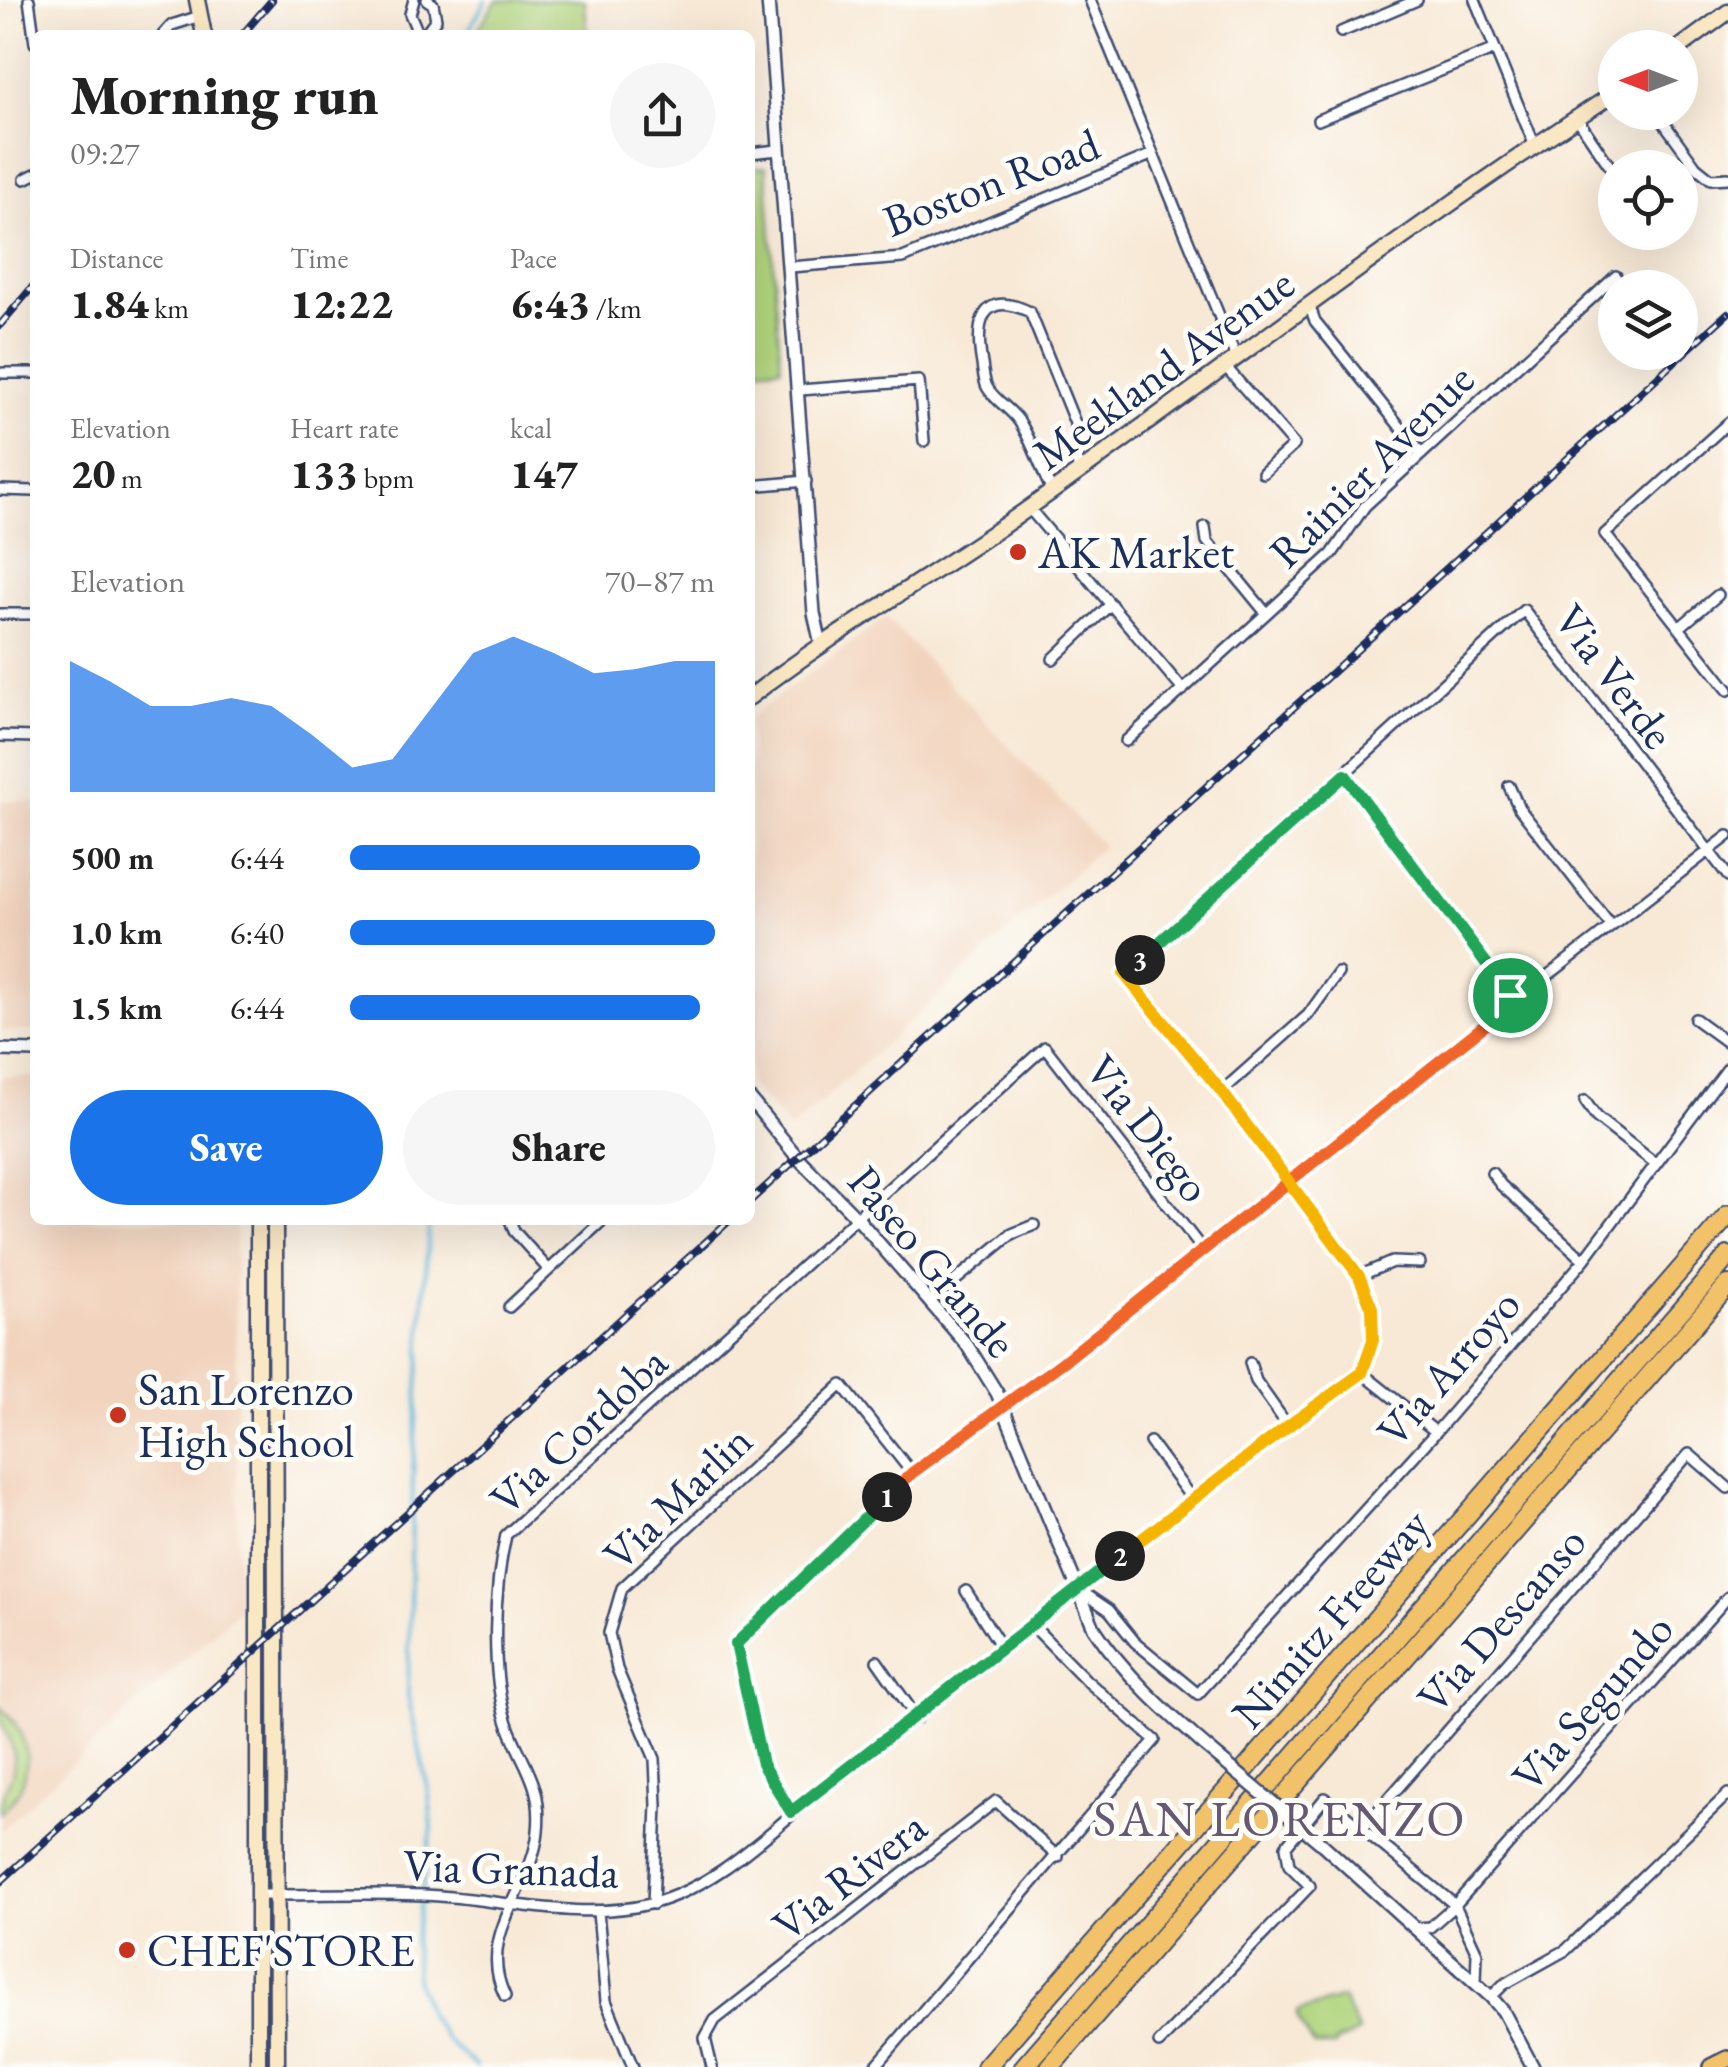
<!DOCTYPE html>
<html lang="en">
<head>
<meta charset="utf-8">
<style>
	body { margin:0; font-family:"EB Garamond",serif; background:#f6f6f6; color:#222; height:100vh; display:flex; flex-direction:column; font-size:38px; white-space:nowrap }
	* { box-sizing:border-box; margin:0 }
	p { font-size:32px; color:#767676 }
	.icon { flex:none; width:55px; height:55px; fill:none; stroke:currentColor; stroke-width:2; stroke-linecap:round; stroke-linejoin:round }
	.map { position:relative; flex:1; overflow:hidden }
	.panel { position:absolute; left:30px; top:30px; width:725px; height:1195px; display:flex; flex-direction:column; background:#fff; border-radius:15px; box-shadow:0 10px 40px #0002 }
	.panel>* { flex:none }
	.needle { width:65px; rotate:270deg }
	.controls { position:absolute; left:1598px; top:30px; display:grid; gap:20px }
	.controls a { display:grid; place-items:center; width:100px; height:100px; border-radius:50%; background:#fff; box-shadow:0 10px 40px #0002; font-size:50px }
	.pin { position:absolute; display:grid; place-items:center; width:85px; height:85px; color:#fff; margin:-42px; border:5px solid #fff; border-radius:50%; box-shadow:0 2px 10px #0007 }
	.km { position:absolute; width:50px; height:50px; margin:-25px; border-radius:50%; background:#222; color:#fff; font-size:28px; line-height:50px; text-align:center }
	.round { display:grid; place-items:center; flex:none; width:105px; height:105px; border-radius:52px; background:#f6f6f6 }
	.overview { display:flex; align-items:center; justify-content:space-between; height:170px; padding:0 40px }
	h1 { font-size:55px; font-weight:800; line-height:75px }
	.stats { display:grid; grid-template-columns:repeat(3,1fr); gap:15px; height:170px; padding:10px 40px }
	.stats div { display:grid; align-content:center }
	.stats b { font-size:42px; font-weight:800 }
	.stats small { font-size:28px; font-weight:400 }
	.stats p { font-size:28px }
	.chart { height:280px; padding:20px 40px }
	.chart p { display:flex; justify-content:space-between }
	.chart svg { width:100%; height:180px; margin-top:10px; fill:#1a73e8; opacity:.7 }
	.primary-button { display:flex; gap:20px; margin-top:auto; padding:20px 40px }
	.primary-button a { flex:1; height:115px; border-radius:60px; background:#1a73e8; color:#fff; font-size:40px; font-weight:800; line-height:115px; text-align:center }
	.primary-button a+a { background:#f6f6f6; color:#222 }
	ul { padding:0 40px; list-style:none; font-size:32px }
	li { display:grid; grid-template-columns:160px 120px 1fr; align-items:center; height:75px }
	li i { height:25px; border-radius:12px; background:#1a73e8 }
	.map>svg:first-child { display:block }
	.built { fill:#f2d4be }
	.green { fill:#b0d47d; stroke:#66826e; stroke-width:2.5 }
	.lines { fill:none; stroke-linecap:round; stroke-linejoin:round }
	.stream { stroke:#5eb5db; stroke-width:4 }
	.minor-casing { stroke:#3c4b70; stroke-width:14 }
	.tertiary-casing { stroke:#3c4b70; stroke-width:16 }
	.secondary-casing { stroke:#3c4b70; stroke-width:19 }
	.primary-casing { stroke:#3c4b70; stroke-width:20 }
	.motorway-casing { stroke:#3c4b70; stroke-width:22 }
	.minor { stroke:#fff; stroke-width:9 }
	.tertiary { stroke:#fff; stroke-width:11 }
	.secondary { stroke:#fae7c3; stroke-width:14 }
	.primary { stroke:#f2c26a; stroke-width:15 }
	.motorway { stroke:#f2c26a; stroke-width:18 }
	.rail-casing { stroke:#1b2f5e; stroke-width:8 }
	.rail { stroke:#fdfcf7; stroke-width:4; stroke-dasharray:11; stroke-linecap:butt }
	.tertiary-bridge-casing { stroke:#3c4b70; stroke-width:16; stroke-linecap:butt }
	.tertiary-bridge { stroke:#fff; stroke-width:11 }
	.split-1-casing { stroke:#fff; stroke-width:20 }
	.split-2-casing { stroke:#fff; stroke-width:20 }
	.split-3-casing { stroke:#fff; stroke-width:20 }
	.split-4-casing { stroke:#fff; stroke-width:20 }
	.split-1 { stroke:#f0652b; stroke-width:12 }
	.split-2 { stroke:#22a559; stroke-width:12 }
	.split-3 { stroke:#f5b400; stroke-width:12 }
	.split-4 { stroke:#22a559; stroke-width:12 }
	.poi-dot { fill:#c8321e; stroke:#fdfcf7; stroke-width:4 }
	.labels { text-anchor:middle; stroke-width:10; stroke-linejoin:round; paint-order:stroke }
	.street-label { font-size:45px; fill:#1b2f5e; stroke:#fdfcf7 }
	.poi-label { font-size:45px; fill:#1b2f5e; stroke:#fdfcf7; text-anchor:start }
	.quarter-label { font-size:50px; letter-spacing:2.5px; fill:#655974; stroke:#fdfcf7 }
</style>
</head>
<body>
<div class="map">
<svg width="1728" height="2067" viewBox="0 0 1728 2067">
	<rect width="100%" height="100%" fill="#fdfcf7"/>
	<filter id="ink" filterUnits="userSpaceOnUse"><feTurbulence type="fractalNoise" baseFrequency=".01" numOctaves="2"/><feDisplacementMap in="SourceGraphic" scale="20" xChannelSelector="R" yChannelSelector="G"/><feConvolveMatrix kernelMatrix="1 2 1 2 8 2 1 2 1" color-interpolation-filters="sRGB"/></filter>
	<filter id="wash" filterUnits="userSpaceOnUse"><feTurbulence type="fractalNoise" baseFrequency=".0048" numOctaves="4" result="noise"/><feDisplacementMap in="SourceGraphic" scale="40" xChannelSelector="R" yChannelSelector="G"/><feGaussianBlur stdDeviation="2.25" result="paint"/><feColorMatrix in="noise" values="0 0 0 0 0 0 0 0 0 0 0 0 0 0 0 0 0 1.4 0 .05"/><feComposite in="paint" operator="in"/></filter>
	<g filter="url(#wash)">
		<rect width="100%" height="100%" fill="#f8e9d6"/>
		<path class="built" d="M 886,617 L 1103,846 L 790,1130 L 750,1084 L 750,717 Z
			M 0,801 L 35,801 L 35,1031 L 0,1031 Z
			M 0,1077 L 35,1077 L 35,1220 L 235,1220 L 238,1610 L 0,1831 Z"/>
		<path class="green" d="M 497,0 L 585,0 L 587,35 L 474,35 Z
			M 766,167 L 781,367 L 750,369 L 750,168 Z
			M 0,1707 C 35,1736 36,1784 0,1813 C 0,1790 14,1782 14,1760 C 14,1738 0,1730 0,1707 Z
			M 1342,1998 L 1359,2032 L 1336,2042 L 1335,2046 L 1314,2046 L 1297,2017 L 1298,2012 Z"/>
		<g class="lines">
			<path class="stream" d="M 466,35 L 486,0
				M 429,1220 L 413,1471 L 408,1696 L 429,1794 L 432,1828 L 414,1942 L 416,1979 L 428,2014 L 447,2041 L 476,2067"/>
		</g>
	</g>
	<g filter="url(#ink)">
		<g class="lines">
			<defs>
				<path id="minor" d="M 29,0 L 35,43
					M 414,0 L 410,14 L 419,35
					M 1090,0 L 1236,357
					M 1475,0 L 1535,146
					M 1341,32 L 1417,0
					M 163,35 L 172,25 L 200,16
					M 424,35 L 436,19 L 433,4 L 427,0
					M 1656,112 L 1696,167 L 1711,179 L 1728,178
					M 1577,118 L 1615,174
					M 1318,120 L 1495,49
					M 750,153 L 778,150
					M 25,179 L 35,174
					M 790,267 L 903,258 L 1153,154
					M 1310,307 L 1315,321 L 1422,454
					M 1224,365 L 1294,445 L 1263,473
					M 3,373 L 35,373
					M 800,390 L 919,381 L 924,441
					M 1728,423 L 1605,534 L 1728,690
					M 750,486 L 806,481
					M 0,490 L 35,491
					M 1052,491 C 1040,468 1033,442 1019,421 C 1010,408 994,400 987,387 C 984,381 983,371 982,364 C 975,325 980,288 1030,312 L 1075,423 L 1078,471
					M 1029,508 L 1183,690
					M 1205,527 L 1207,541 L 1266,613
					M 0,614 L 35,614
					M 1679,628 L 1718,595
					M 1053,659 L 1111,604
					M 0,736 L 35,737
					M 1126,741 L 1332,554 L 1365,506 L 1616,276
					M 1345,775 L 1515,1001
					M 1509,786 L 1519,808 L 1611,926
					M 1695,1019 L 1728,1043
					M 1221,1092 L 1308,1015 L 1338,973
					M 1585,1101 L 1596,1117 L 1656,1164
					M 1492,1173 L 1501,1185 L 1584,1260
					M 510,1220 L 514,1231 L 549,1270
					M 1359,1276 L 1392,1262 L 1420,1263
					M 929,1302 L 1012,1234 L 1034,1225
					M 509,1307 L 603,1220
					M 1250,1363 L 1256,1381 L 1288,1426
					M 1436,1432 L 1362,1373 C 1376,1332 1375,1316 1359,1276 L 1221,1092 L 1124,974 L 1524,610 L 1728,876
					M 1150,1442 L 1192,1499
					M 1078,1589 L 1109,1610 L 1135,1642 L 1198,1694 L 1436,1432 L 1584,1260 L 1728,1068
					M 966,1591 L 1002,1648
					M 877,1661 L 917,1718
					M 791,1812 L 762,1764 L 735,1644 L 912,1473 L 1063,1362 L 1515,1001 L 1728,836
					M 1363,1828 L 1689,1454 L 1728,1488
					M 259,1895 C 319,1895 380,1892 440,1896 C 509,1901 582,1921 650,1904 C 721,1886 774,1826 830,1783 C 1009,1648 1180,1503 1362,1373
					M 653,1904 L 657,1805 L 655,1759 L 617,1669 L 609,1633 L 622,1588 L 842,1385 L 912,1473
					M 598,1912 L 606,2001 L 633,2067
					M 1418,1928 L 1430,1927 L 1455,1905 L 1728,1597
					M 505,1996 C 475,1935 533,1889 538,1831 C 543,1782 522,1766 507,1723 C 490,1673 494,1587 506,1535 L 1045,1047 L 1202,1249
					M 1491,1997 L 1503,1985 L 1566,1950 L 1728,1794
					M 1159,2043 L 1310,1886 L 1289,1865 L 1286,1846 L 1325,1798 L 1455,1905 L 1477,1953 L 1476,1981
					M 712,2067 L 705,2038 L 715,2020 L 996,1801 L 1058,1857
					M 875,2067 L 1155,1740 L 1086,1680 L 1032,1625"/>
				<path id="tertiary" d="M 768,0 L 814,613 L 821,644
					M 0,1050 L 35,1051
					M 750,1099 L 798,1158 L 857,1218 L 967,1345 L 997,1393 L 1094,1628 C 1125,1675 1163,1709 1205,1746
					M 1322,1844 L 1491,1997 L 1503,2011 L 1533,2067"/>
				<path id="secondary" d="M 197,0 L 204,35
					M 1679,48 L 1728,12
					M 750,697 C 840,627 940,572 1033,505 C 1226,368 1415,222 1615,93
					M 258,1220 L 258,2067
					M 275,1220 L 277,2067"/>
				<path id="primary" d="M 1712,2067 L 1728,2059"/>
				<path id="motorway" d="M 986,2067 L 1728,1215
					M 1024,2067 L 1728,1256
					M 1050,2067 L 1728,1285"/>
			</defs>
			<use href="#minor" class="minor-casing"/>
			<use href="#tertiary" class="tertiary-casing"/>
			<use href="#secondary" class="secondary-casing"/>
			<use href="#primary" class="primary-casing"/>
			<use href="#motorway" class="motorway-casing"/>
			<use href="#minor" class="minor"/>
			<use href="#tertiary" class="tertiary"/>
			<use href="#secondary" class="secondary"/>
			<use href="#primary" class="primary"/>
			<use href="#motorway" class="motorway"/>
			<defs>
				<path id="rail" d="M 242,35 L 272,0
					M 0,325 L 35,284
					M 750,1201 L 1728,313
					M 0,1882 L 730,1220"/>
			</defs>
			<use href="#rail" class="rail-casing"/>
			<use href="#rail" class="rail"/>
			<defs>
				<path id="tertiary-bridge" d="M 1205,1746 L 1322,1844"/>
			</defs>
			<use href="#tertiary-bridge" class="tertiary-bridge-casing"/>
			<use href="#tertiary-bridge" class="tertiary-bridge"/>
		</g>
	</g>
	<g class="lines" filter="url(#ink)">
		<defs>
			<path id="split-1" d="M 887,1497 L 912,1473 L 1063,1362 L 1515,1001 L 1510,995"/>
			<path id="split-2" d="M 887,1497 L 736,1644 L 762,1764 L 791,1812 L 1120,1556"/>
			<path id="split-3" d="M 1120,1556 L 1288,1426 L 1362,1373 L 1373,1340 L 1372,1308 L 1359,1276 L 1222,1092 L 1124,974 L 1140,960"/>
			<path id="split-4" d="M 1140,960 L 1345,775 L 1510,995"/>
		</defs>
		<use href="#split-1" class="split-1-casing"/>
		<use href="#split-2" class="split-2-casing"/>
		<use href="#split-3" class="split-3-casing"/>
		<use href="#split-4" class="split-4-casing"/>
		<use href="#split-1" class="split-1"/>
		<use href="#split-2" class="split-2"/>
		<use href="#split-3" class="split-3"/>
		<use href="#split-4" class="split-4"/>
	</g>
	<g class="poi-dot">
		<circle cx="1018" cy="552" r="10"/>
		<circle cx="118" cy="1415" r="10"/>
		<circle cx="127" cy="1950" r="10"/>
	</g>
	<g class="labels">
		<g class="street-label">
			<text transform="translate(991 182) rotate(-21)" y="16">Boston Road</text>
			<text transform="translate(1163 368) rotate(-36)" y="16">Meekland Avenue</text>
			<text transform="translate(1371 465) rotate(-45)" y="16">Rainier Avenue</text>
			<text transform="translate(1615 676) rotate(53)" y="16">Via Verde</text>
			<text transform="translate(1149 1128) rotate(52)" y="16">Via Diego</text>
			<text transform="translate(933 1261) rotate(50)" y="16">Paseo Grande</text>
			<text transform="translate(1448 1367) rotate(-49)" y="16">Via Arroyo</text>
			<text transform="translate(578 1430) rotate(-43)" y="16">Via Cordoba</text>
			<text transform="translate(677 1497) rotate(-44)" y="16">Via Marlin</text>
			<text transform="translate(1330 1618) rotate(-49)" y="16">Nimitz Freeway</text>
			<text transform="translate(1501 1619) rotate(-49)" y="16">Via Descanso</text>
			<text transform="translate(1592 1702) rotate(-49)" y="16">Via Segundo</text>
			<text transform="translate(511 1868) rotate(2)" y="16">Via Granada</text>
			<text transform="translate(849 1875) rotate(-38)" y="16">Via Rivera</text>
		</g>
		<g class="poi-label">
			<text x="1038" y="568">AK Market</text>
			<text x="138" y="1405">San Lorenzo<tspan x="138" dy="52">High School</tspan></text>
			<text x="147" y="1966">CHEF'STORE</text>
		</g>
		<g class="quarter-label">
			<text x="1280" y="1836">SAN LORENZO</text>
		</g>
	</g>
</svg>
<div class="controls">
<a><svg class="needle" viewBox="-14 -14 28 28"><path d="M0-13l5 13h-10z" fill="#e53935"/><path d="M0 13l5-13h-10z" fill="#767676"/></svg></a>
<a><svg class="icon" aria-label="locate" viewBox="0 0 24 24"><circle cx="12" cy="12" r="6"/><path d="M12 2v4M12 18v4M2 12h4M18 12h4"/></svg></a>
<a><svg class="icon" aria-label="layers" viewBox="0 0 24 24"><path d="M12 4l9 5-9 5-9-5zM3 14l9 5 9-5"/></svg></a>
</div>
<div class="pin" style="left:1510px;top:995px;background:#1e9e55"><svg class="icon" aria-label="arrive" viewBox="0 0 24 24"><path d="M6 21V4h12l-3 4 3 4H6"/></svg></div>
<b class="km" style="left:887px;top:1497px">1</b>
<b class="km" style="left:1120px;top:1556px">2</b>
<b class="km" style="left:1140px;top:960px">3</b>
<section class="panel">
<div class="overview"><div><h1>Morning run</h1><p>09:27</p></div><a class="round"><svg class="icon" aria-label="share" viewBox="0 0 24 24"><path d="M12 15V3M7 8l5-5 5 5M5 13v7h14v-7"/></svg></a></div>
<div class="stats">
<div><p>Distance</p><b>1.84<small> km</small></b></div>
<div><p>Time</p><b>12:22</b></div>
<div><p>Pace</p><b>6:43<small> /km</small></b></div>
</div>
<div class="stats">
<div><p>Elevation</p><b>20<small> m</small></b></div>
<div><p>Heart rate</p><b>133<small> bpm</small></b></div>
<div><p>kcal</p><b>147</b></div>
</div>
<div class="chart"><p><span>Elevation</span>70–87 m</p>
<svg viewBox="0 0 160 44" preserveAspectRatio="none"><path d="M0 44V12L10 17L20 23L30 23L40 21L50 23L60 30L70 38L80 36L90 23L100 10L110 6L120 10L130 15L140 14L150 12L160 12V44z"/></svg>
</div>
<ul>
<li><b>500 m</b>6:44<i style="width:96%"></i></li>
<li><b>1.0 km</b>6:40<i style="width:100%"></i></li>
<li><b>1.5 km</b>6:44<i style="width:96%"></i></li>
</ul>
<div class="primary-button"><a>Save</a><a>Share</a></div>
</section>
</div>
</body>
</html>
